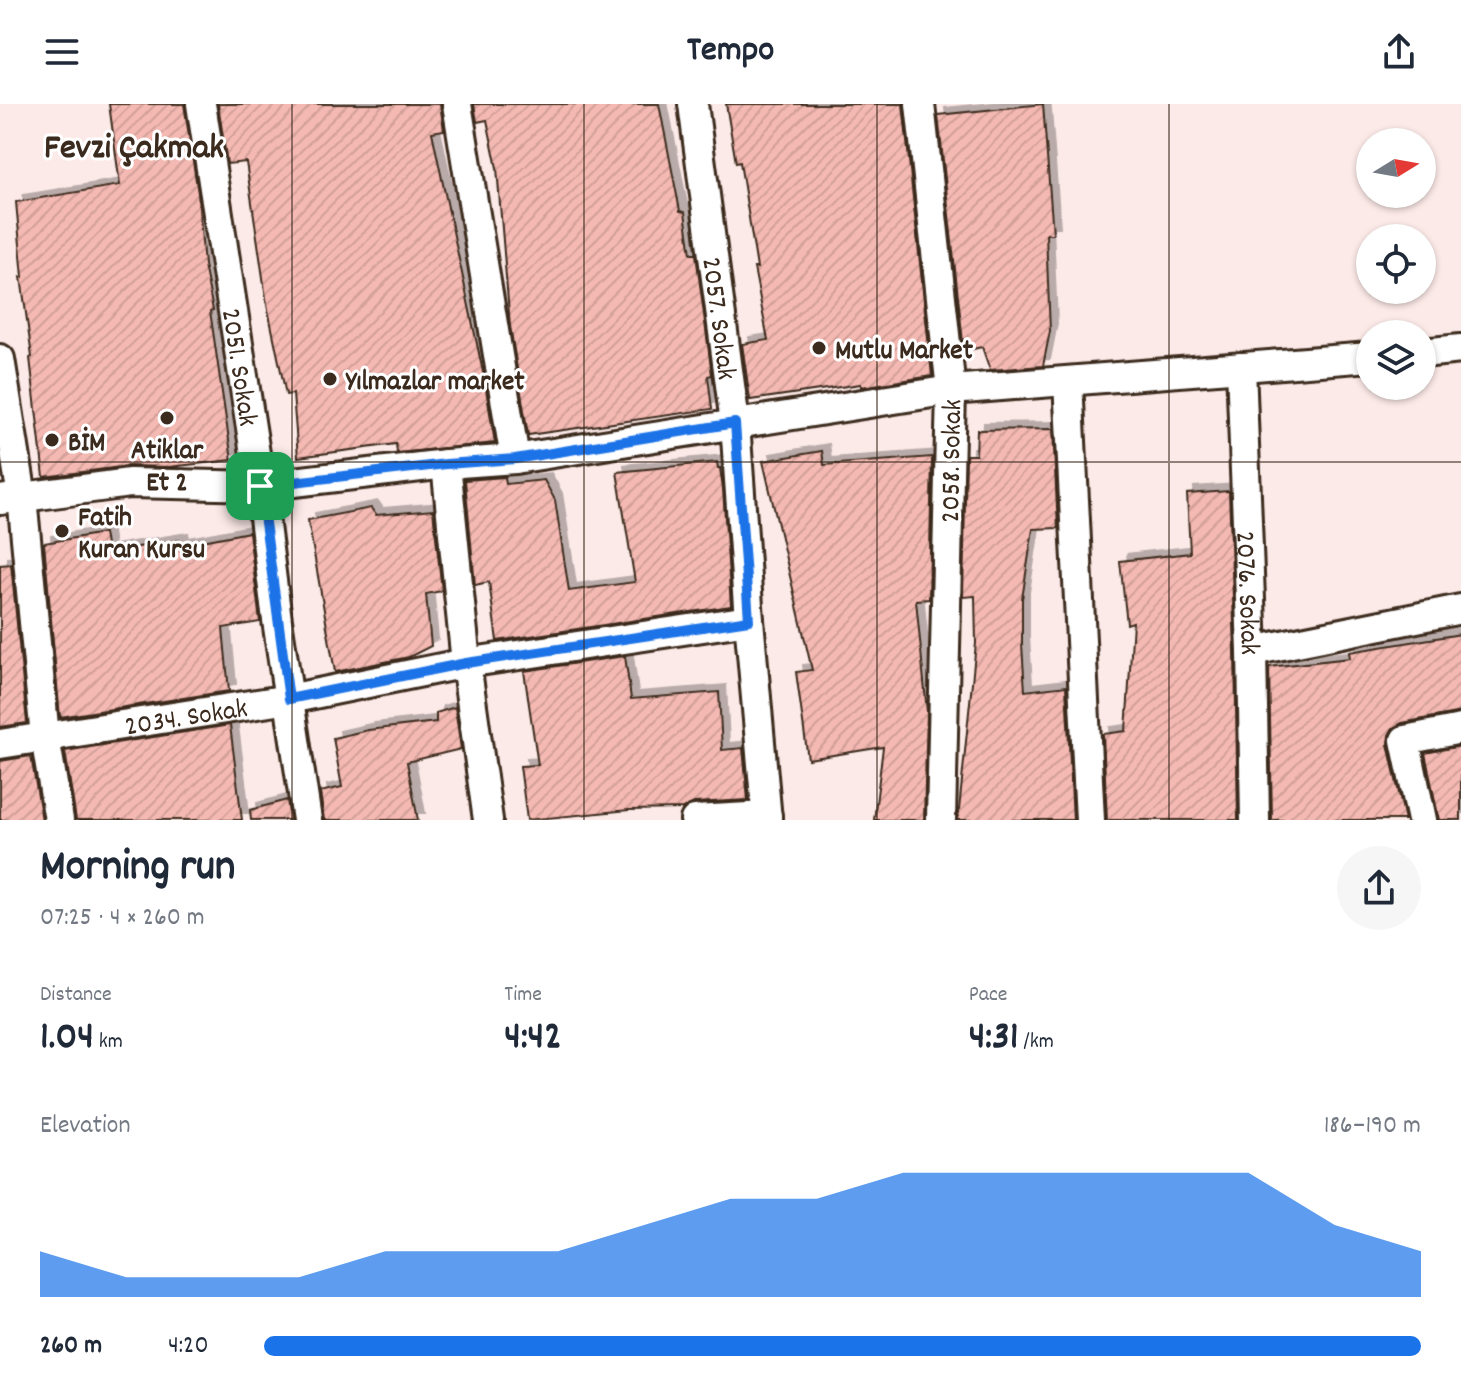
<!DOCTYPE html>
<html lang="en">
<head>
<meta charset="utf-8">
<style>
	body { margin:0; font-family:Dekko,sans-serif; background:#f6f6f7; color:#1f2937; height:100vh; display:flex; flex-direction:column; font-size:30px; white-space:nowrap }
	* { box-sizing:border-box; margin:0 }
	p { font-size:26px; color:#747a83 }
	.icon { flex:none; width:44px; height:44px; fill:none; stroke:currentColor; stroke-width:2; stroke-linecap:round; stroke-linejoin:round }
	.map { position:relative; height:716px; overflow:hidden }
	.sheet { display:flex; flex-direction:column; background:#fff; flex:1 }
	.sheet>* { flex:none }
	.needle { width:52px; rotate:79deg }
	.controls { position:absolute; left:1356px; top:24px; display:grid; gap:16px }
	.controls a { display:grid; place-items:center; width:80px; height:80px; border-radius:50%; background:#fff; box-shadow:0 2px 6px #0004; font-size:40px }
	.pin { position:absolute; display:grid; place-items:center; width:68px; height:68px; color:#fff; margin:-34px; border-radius:16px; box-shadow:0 4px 12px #0006 }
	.round { display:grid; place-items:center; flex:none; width:84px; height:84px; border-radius:42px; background:#f6f6f7 }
	.head { display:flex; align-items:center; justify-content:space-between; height:136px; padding:0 40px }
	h1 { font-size:44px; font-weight:800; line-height:60px }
	.figures { display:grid; grid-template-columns:repeat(3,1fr); gap:12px; height:136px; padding:8px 40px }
	.figures div { display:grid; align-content:center }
	.figures b { font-size:40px; font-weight:800 }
	.figures small { font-size:22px; font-weight:400 }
	.figures p { font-size:22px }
	.chart { height:224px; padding:16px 40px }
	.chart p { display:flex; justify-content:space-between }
	.chart svg { width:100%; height:144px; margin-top:8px; fill:#1a73e8; opacity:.7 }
	ul { padding:0 40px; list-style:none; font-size:26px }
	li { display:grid; grid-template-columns:128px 96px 1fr; align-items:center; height:60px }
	li i { height:20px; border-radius:10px; background:#1a73e8 }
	header { display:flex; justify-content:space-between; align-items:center; height:104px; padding:0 40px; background:#fff; font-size:36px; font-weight:800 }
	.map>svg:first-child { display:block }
	.building { fill:url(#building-hatch); stroke:#3b2a1e; stroke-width:2; filter:url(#shadow) }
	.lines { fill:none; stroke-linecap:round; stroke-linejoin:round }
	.minor-casing { stroke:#3b2a1e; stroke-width:34 }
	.minor { stroke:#fff; stroke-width:28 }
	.route-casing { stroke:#fff; stroke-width:16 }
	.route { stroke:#1a73e8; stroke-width:10 }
	.grid { fill:none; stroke:#3b2a1e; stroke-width:2; stroke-opacity:0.55 }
	.poi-dot { fill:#3b2a1e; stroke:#fff; stroke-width:3 }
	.labels { text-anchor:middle; stroke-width:6; stroke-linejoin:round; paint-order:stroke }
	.street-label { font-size:28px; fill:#3b2a1e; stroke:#fff }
	.poi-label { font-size:28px; font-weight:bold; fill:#3b2a1e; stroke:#fff; text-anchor:start }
	.district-label { font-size:36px; font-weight:bold; fill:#3b2a1e; stroke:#fff }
</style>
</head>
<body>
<header><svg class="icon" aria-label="menu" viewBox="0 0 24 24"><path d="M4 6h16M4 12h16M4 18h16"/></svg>Tempo<svg class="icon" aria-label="share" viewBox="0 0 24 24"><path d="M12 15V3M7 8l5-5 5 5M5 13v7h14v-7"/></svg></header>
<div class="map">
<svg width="1461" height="716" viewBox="0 0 1461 716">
	<defs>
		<pattern id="building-hatch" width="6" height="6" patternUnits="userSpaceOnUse" patternTransform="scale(2)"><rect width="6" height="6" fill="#f4b9b2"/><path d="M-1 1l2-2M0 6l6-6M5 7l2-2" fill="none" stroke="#d29f99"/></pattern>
		<filter id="shadow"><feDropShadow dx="7" dy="-7" stdDeviation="0" flood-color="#0004"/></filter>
	</defs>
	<rect width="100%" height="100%" fill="#fceae8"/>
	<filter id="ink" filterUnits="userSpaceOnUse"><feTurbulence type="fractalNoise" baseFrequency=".0125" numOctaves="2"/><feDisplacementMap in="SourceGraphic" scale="16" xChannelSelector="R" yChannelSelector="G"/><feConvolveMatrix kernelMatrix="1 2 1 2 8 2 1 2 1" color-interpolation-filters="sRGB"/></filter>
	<g filter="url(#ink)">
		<path class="building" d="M 109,0 L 184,0 L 198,89 L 204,161 L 213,206 L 210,207 L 232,356 L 169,363 L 128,362 L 44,373 L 30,254 L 32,253 L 21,173 L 23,173 L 16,98 L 120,81 Z
			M 218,0 L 440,0 L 444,26 L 432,28 L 484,273 L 495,339 L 397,349 L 396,340 L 298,353 L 293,290 L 286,291 L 267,201 L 246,58 L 227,60 Z
			M 474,0 L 659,0 L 680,107 L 685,108 L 691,150 L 696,150 L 712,271 L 708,272 L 712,305 L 528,331 L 510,222 L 497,64 L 487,16 L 477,18 Z
			M 726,0 L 903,0 L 932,272 L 861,283 L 861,280 L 750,296 L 742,240 L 768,236 L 754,164 L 757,164 L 740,58 L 736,59 Z
			M 1043,0 L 1053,130 L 1046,130 L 1050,227 L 1043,262 L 990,266 L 982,243 L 964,247 L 938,11 Z
			M 1053,325 L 1058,424 L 1033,425 L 1022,495 L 1022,540 L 1025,587 L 1066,582 L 1073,716 L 958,716 L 976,539 L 975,492 L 963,493 L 966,351 L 976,351 L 977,326 Z
			M 822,347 L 824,361 L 932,353 L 929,495 L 916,496 L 927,608 L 924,716 L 874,716 L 883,643 L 808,655 L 796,568 L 812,566 L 763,357 Z
			M 717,358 L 718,364 L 720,364 L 723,385 L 731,502 L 497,537 L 489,478 L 475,481 L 465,376 L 505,373 L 506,380 L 544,376 L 555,396 L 569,487 L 635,478 L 617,368 Z
			M 1229,387 L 1235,547 L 1238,716 L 1107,716 L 1103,630 L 1126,627 L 1133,518 L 1127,520 L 1120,457 L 1190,449 L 1187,390 Z
			M 371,404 L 376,411 L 433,406 L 442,487 L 426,490 L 431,542 L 409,553 L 335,568 L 308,416 Z
			M 249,428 L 260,518 L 223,524 L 229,587 L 60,613 L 44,439 L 104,429 L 107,448 L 181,436 L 182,441 Z
			M 11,460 L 27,619 L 0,623 L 0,461 Z
			M 1461,530 L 1461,608 L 1402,619 L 1393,624 L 1389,631 L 1388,640 L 1405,716 L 1272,716 L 1269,563 L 1350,554 L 1349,548 Z
			M 625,552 L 631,595 L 719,588 L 722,646 L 743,644 L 748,696 L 694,699 L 683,705 L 629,706 L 527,716 L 520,662 L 538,661 L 524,567 Z
			M 455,603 L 461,645 L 407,658 L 418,716 L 324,716 L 320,688 L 342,683 L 333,634 L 368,626 L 436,618 L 436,609 Z
			M 230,621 L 242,716 L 76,716 L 65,647 Z
			M 1461,642 L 1461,716 L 1439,716 L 1425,649 Z
			M 31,652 L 42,716 L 0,716 L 0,657 Z
			M 287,696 L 290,716 L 251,716 L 250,706 Z"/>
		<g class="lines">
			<defs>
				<g id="minor">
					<path id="s1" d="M 201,0 L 260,382 L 277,516 L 307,716"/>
					<path d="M 457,0 L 515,355"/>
					<path id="s2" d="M 693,0 L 735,319 L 749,516 L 767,716"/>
					<path d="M 920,0 L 951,286 L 941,716"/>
					<path d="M 1422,249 L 1461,245"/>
					<path d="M 0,255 L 22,393 L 45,633 L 59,716"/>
					<path id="s3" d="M 1241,263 L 1252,547 L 1255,716"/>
					<path d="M 1068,277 L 1090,716"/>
					<path d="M 446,360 L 466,559 L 488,716"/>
					<path d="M 0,396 L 130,379 L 260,382 L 446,360 L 515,355 L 951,286 L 1370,253"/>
					<path d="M 1252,547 L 1461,505"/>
					<path id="s4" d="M 0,640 L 289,595 L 466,559 L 749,516"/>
					<path d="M 695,716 L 767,712"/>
					<path d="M 1422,716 L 1405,636 L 1461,625"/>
				</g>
			</defs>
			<use href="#minor" class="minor-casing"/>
			<use href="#minor" class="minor"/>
		</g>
	</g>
	<g class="lines" filter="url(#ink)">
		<defs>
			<path id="route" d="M 735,319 L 749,516 L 466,559 L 289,595 L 260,382 L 446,360 L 515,355 Z"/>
		</defs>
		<use href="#route" class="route-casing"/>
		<use href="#route" class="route"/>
	</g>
	<path class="grid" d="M 292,0 L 292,716M 584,0 L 584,716M 877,0 L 877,716M 1169,0 L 1169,716M 0,358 L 1461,358"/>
	<g class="poi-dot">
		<circle cx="819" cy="244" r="8"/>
		<circle cx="330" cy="275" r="8"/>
		<circle cx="167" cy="314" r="8"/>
		<circle cx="52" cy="336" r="8"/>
		<circle cx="62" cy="427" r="8"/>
	</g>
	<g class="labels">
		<g class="street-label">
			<text dy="10" stroke="none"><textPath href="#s2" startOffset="216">2057. Sokak</textPath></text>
			<text dy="10" stroke="none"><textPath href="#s1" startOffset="266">2051. Sokak</textPath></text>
			<text transform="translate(949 357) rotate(-89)" y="10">2058. Sokak</text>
			<text dy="10" stroke="none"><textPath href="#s3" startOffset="226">2076. Sokak</textPath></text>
			<text dy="10" stroke="none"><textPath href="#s4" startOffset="188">2034. Sokak</textPath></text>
		</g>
		<g class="poi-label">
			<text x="835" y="254">Mutlu Market</text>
			<text x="346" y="285">Yılmazlar market</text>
			<text x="68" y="346">BİM</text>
			<text x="167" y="354" text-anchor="middle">Atiklar<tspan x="167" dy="32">Et 2</tspan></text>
			<text x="78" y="421">Fatih<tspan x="78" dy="32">Kuran Kursu</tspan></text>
		</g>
		<g class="district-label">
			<text x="134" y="53">Fevzi Çakmak</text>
		</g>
	</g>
</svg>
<div class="controls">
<a><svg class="needle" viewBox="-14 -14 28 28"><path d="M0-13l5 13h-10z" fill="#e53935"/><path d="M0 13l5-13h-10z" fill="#747a83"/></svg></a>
<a><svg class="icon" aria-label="locate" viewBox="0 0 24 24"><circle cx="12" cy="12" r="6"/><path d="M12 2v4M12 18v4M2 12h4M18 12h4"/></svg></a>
<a><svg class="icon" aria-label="layers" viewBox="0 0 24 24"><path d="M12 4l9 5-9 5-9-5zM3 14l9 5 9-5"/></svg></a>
</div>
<div class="pin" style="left:260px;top:382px;background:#1e9e55"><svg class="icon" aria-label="arrive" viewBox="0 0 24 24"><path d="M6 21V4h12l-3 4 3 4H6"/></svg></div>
</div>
<section class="sheet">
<div class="head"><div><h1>Morning run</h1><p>07:25 · 4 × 260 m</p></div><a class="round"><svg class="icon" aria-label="share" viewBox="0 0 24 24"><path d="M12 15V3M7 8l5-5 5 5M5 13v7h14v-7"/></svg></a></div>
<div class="figures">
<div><p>Distance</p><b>1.04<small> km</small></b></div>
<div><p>Time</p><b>4:42</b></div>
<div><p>Pace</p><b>4:31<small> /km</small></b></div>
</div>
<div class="chart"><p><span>Elevation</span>186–190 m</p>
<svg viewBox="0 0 160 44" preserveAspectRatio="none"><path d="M0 44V30L10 38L20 38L30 38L40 30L50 30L60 30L70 22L80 14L90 14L100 6L110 6L120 6L130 6L140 6L150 22L160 30V44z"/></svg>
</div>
<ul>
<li><b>260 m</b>4:20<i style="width:100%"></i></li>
</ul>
</section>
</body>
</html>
